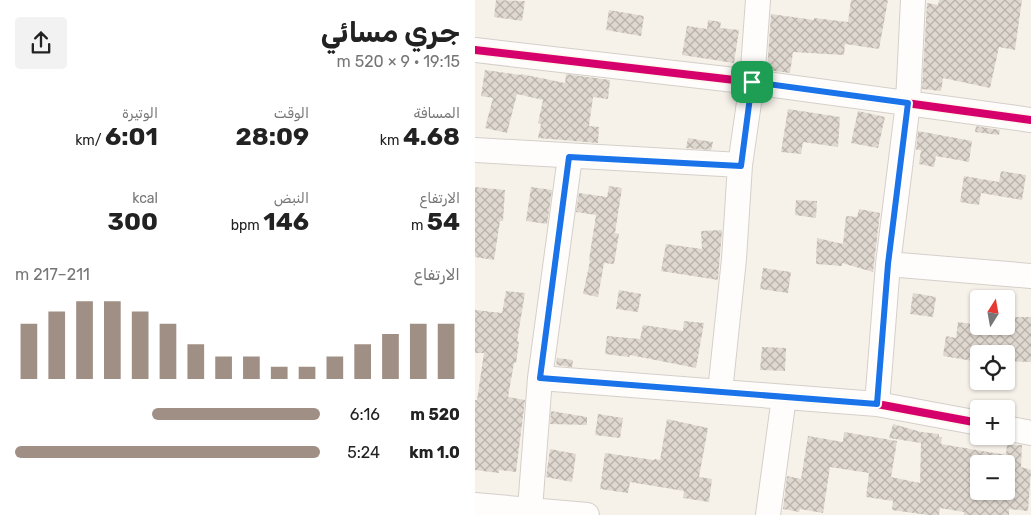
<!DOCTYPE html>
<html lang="ar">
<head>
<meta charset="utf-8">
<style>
	body { margin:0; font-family:Rubik,Cairo,sans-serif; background:#f2f2f2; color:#222; direction:rtl; height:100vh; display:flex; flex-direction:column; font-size:19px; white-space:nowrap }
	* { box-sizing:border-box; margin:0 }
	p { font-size:16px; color:#767676 }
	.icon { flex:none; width:28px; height:28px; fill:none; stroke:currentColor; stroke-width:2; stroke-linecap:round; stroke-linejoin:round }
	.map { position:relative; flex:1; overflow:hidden; direction:ltr }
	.side { display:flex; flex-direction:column; background:#fff; width:475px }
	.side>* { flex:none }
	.needle { width:32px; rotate:11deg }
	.tools { position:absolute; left:495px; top:290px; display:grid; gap:10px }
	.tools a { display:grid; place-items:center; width:45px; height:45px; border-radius:5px; background:#fff; box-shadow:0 1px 4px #0004; font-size:25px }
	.pin { position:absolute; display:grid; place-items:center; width:42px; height:42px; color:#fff; margin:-21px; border-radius:10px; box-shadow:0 2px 8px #0006 }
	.round { display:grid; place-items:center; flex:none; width:52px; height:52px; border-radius:5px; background:#f2f2f2 }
	.headline { display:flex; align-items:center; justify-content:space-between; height:85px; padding:0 15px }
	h1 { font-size:28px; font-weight:700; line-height:38px }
	.metrics { display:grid; grid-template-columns:repeat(3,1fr); gap:8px; height:85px; padding:5px 15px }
	.metrics div { display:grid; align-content:center }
	.metrics b { font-size:25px; font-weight:700 }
	.metrics small { font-size:14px; font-weight:400 }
	.metrics p { font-size:14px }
	.chart { height:140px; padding:10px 15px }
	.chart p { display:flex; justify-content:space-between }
	.chart svg { width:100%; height:90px; margin-top:5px; stroke:#a08f85; stroke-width:6 }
	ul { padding:0 15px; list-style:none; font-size:16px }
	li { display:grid; grid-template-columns:80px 60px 1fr; align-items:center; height:38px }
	li i { height:12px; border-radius:6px; background:#a08f85 }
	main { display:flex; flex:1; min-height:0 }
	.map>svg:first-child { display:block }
	.building { fill:url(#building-cross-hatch); fill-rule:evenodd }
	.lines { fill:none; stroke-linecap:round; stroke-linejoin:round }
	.minor-casing { stroke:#d5cfc9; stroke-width:26 }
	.minor { stroke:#fefdfc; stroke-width:24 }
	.cycleway-casing { stroke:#fdf7ec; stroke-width:11 }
	.cycleway { stroke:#d6006c; stroke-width:8 }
	.route-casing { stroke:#fff; stroke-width:10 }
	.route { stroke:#1a73e8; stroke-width:6 }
</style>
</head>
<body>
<main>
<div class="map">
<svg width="556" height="515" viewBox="0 0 556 515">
	<defs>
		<pattern id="building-cross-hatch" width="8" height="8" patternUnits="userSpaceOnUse" patternTransform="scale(1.25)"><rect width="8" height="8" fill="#dfd8d0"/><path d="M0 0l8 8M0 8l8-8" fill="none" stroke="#b9b2ab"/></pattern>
	</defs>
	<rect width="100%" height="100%" fill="#f6f2ea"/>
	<path class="building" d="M 21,0 L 50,1 L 47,21 L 19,17 Z
		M 376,0 L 413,0 L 404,49 L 370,44 L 369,55 L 318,52 L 315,73 L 292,70 L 296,14 L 339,20 L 339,18 L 373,22 Z
		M 464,0 L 547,0 L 540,50 L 524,47 L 515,88 L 468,78 L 466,91 L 447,89 L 452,3 L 463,5 Z
		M 134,10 L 169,16 L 166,36 L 131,30 Z
		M 233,20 L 246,22 L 245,28 L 264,30 L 259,63 L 207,55 L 212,26 L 232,29 Z
		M 10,70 L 46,75 L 46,74 L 90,83 L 91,74 L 135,80 L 133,99 L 118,97 L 114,126 L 124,127 L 123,143 L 63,138 L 66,124 L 63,123 L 68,100 L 42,94 L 32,133 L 10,128 L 18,98 L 6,96 Z
		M 313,109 L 365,117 L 363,147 L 328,142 L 326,154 L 306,152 Z
		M 383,111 L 410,117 L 403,148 L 376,143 Z
		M 501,126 L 525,130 L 524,135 L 500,132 Z
		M 443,131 L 497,141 L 494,162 L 461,156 L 459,167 L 444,164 L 446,150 L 441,150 Z
		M 213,138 L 238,142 L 236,150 L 211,148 Z
		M 526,171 L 551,175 L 547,200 L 506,193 L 504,205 L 485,202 L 489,176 L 524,182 Z
		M 134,186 L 147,188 L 140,233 L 144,234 L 139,264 L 129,263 L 123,297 L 108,294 L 115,261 L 114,260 L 121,215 L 101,212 L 104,193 L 132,197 Z
		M 0,187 L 30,190 L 28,221 L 25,221 L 19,260 L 0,257 Z
		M 56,187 L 77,190 L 72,224 L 51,221 Z
		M 321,200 L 342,201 L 341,218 L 320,215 Z
		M 384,209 L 405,213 L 398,272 L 367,263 L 367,266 L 341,264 L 342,238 L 368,244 L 371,216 L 382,217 Z
		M 247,230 L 243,280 L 186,271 L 191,244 L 227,249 L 226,231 Z
		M 288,268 L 316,272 L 313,293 L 285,289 Z
		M 144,290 L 166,294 L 163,312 L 141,309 Z
		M 31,291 L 50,293 L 42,341 L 44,342 L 41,363 L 39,363 L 33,397 L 50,400 L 41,472 L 24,470 L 24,473 L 0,470 L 0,400 L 2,400 L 9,353 L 0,353 L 0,310 L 27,313 Z
		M 438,293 L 461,297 L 458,317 L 435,314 Z
		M 531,317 L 556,317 L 556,362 L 531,361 L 531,354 L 504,354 L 504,362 L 468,356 L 471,336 L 481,338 L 483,322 L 504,325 L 504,326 L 530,329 Z
		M 209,321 L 229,323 L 221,368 L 155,355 L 154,357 L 130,354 L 132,336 L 165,339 L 168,325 L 208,331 Z
		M 287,347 L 311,348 L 310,371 L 285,370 Z
		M 82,358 L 98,360 L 97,367 L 81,365 Z
		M 76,411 L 112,417 L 112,425 L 75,424 Z
		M 123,414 L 148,418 L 145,438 L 120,435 Z
		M 192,419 L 233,428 L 224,477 L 237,479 L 234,502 L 208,498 L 209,491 L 155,482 L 153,493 L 125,489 L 130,453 L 179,460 L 180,459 L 185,460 Z
		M 418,424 L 446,432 L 464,434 L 464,437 L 467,437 L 466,444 L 531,455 L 532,445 L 547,445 L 546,467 L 556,470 L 553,511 L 534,509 L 534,515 L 489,515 L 489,512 L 465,508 L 464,515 L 453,515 L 417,510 L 418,501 L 391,497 L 394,473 L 355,467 L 348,513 L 325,509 L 324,512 L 308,509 L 312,476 L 326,479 L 333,436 L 368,442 L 369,432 L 422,441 L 416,477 L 445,483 L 446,443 L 414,438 ZM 504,464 L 531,464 L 531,491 L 504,491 Z
		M 75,449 L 101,454 L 97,482 L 71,477 Z"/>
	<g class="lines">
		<defs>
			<path id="minor" d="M 0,50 L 277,82 L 556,120
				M 0,150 L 265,165
				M 413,264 L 556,276
				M 65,378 L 402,404 L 504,423
				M 245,392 L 259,259 L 265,165 L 277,82 L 283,0
				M 402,404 L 413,264 L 433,103 L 438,0
				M 531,428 L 556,433
				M 0,505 L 112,515
				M 55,509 L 65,378 L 95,157
				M 293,515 L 309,397"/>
		</defs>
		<use href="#minor" class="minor-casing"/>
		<use href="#minor" class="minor"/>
		<defs>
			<path id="cycleway" d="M 0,50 L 277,82 L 556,120
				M 65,378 L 402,404 L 504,423"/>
		</defs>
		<use href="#cycleway" class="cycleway-casing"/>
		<use href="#cycleway" class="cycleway"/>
	</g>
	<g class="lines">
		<defs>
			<path id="route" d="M 277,82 L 433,103 L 413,264 L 402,404 L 65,378 L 94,157 L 266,166 Z"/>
		</defs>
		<use href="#route" class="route-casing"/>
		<use href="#route" class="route"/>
	</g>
</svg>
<div class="tools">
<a><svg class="needle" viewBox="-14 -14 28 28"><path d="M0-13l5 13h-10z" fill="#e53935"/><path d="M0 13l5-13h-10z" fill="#767676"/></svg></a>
<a><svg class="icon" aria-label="locate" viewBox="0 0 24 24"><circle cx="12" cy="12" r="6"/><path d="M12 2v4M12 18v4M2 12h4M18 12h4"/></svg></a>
<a>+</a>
<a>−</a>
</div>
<div class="pin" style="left:277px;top:82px;background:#1e9e55"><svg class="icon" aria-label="arrive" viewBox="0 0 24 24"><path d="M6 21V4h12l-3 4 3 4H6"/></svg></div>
</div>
<section class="side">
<div class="headline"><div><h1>جري مسائي</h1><p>19:15 · 9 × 520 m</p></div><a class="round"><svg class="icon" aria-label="share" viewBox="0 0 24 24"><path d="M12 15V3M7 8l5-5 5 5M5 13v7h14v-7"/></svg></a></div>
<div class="metrics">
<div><p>المسافة</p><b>4.68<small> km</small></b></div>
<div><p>الوقت</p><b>28:09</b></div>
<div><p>الوتيرة</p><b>6:01<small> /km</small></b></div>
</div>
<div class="metrics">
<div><p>الارتفاع</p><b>54<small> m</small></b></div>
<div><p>النبض</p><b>146<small> bpm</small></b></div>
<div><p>kcal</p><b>300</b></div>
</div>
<div class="chart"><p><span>الارتفاع</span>211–217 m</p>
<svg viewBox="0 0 160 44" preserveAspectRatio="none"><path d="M5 44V17M15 44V11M25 44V6M35 44V6M45 44V11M55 44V17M65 44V27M75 44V33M85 44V33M95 44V38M105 44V38M115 44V33M125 44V27M135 44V22M145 44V17M155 44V17"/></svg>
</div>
<ul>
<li><b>520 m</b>6:16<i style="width:55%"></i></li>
<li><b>1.0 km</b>5:24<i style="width:100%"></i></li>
</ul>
</section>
</main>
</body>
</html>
